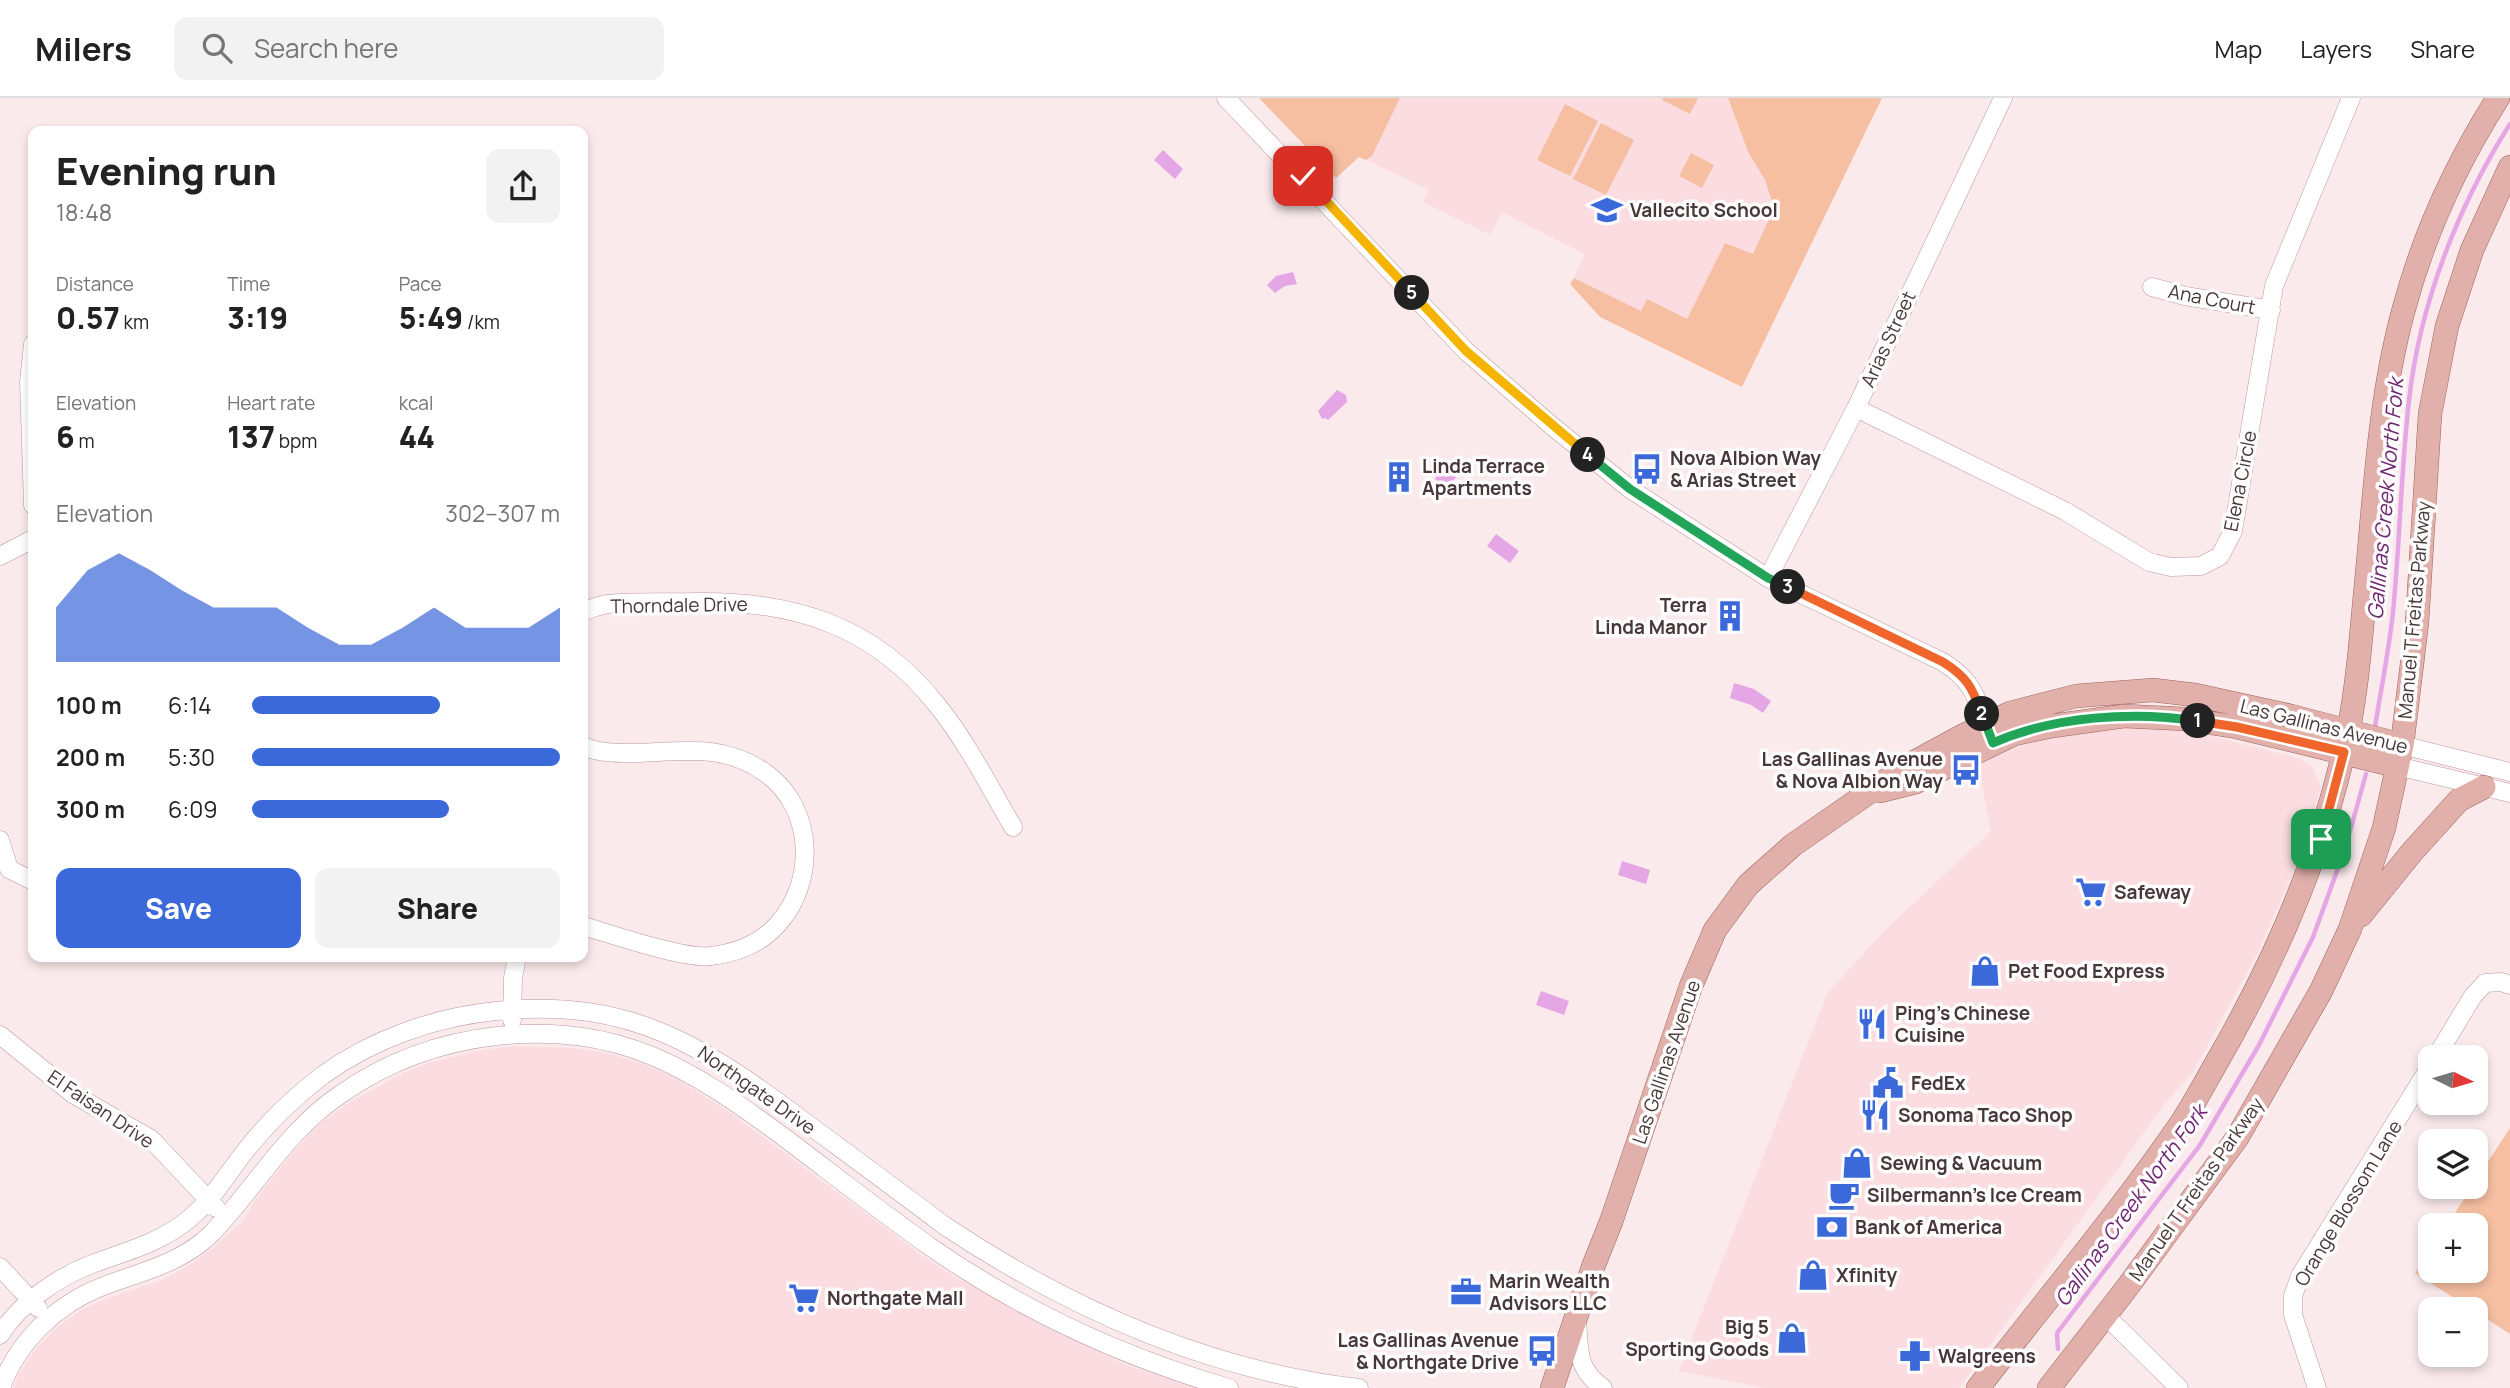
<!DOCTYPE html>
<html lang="en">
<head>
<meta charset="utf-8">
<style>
	body { margin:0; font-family:Manrope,sans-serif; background:#f2f2f2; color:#222; height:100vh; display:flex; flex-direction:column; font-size:26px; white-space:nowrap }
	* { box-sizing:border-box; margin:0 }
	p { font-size:23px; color:#767676 }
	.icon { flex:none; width:38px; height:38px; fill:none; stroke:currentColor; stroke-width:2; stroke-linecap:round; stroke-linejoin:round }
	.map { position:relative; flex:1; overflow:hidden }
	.side { position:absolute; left:28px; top:28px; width:560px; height:836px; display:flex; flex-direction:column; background:#fff; border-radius:14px; box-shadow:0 4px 10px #0003 }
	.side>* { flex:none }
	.needle { width:46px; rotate:95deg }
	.controls { position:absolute; left:2418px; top:947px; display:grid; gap:14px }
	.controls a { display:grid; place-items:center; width:70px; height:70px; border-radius:14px; background:#fff; box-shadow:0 4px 10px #0003; font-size:35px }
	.pin { position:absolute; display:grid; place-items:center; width:60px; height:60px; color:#fff; margin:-30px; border-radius:14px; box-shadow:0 4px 10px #0006 }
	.km { position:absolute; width:35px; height:35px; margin:-18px; border-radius:50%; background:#222; color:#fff; font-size:19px; line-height:35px; text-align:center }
	.round { display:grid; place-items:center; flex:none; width:74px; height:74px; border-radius:14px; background:#f2f2f2 }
	.headline { display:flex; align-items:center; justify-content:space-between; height:119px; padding:0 28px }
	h1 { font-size:38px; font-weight:800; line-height:52px }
	.stats { display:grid; grid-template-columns:repeat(3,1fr); gap:10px; height:119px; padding:7px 28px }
	.stats div { display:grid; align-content:center }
	.stats b { font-size:30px; font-weight:800 }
	.stats small { font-size:19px; font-weight:400 }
	.stats p { font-size:19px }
	.chart { height:196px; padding:14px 28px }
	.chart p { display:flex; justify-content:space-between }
	.chart svg { width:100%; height:126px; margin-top:7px; fill:#3c69da; opacity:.7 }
	.action { display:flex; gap:14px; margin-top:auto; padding:14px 28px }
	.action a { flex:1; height:80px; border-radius:14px; background:#3c69da; color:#fff; font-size:28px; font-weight:800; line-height:80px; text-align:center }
	.action a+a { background:#f2f2f2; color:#222 }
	ul { padding:0 28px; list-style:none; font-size:23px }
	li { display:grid; grid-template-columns:112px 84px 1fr; align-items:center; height:52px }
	li i { height:18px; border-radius:9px; background:#3c69da }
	header { display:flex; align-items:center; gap:42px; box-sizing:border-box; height:98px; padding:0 35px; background:#fff; border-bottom:2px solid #e0e0e0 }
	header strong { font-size:33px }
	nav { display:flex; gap:38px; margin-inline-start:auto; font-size:24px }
	.search { width:490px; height:63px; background:#f2f2f2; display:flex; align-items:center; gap:18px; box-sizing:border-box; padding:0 24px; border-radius:14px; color:#767676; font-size:26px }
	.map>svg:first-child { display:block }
	.built { fill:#fbdde1 }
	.green { fill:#f6bfa2 }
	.water { fill:#e5a6e5 }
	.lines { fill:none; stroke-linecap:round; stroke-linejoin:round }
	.stream { stroke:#e5a6e5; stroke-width:4.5 }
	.minor-casing { stroke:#bd979d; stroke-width:19 }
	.major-casing { stroke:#9e645d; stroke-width:24 }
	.minor { stroke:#fff; stroke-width:18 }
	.major { stroke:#e1b0aa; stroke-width:23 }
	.split-1-casing { stroke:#fff; stroke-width:14 }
	.split-2-casing { stroke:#fff; stroke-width:14 }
	.split-3-casing { stroke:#fff; stroke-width:14 }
	.split-4-casing { stroke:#fff; stroke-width:14 }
	.split-5-casing { stroke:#fff; stroke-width:14 }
	.split-6-casing { stroke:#fff; stroke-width:14 }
	.split-1 { stroke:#f0652b; stroke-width:9 }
	.split-2 { stroke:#22a559; stroke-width:9 }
	.split-3 { stroke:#f0652b; stroke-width:9 }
	.split-4 { stroke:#22a559; stroke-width:9 }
	.split-5 { stroke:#f5b400; stroke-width:9 }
	.split-6 { stroke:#f5b400; stroke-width:9 }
	.labels { text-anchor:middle; stroke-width:7; stroke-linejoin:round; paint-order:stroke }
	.poi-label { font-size:19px; font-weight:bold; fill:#473739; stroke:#fcfcfc; text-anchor:start }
	.street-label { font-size:19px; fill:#473739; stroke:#fcfcfc }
	.water-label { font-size:21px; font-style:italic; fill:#6e2571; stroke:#fcfcfc }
</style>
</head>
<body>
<header>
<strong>Milers</strong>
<div class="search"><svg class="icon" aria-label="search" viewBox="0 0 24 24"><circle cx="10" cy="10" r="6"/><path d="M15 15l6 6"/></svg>Search here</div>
<nav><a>Map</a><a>Layers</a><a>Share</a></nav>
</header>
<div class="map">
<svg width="2510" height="1290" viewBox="0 0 2510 1290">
	<rect width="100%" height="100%" fill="#faeaec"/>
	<path class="built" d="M 1400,0 L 1728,0 L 1748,54 L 1765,82 L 1774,110 L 1753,157 L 1725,146 L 1687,221 L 1647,201 L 1641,214 L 1574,180 L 1585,156 L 1502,114 L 1490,137 L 1423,104 L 1429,92 L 1366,62 L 1372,58 Z
		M 2125,625 L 2174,629 L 2298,660 L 2313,670 L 2321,689 L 2295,770 L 2257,856 L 2193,974 L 2166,1004 L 1959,1290 L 1765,1290 L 1679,1273 L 1827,896 L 1883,834 L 1991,733 L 1978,668 L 2015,648 L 2075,630 Z
		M 514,948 L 575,950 L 607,955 L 640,965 L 674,979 L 728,1013 L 924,1159 L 958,1181 L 994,1198 L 1039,1226 L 1129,1268 L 1196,1290 L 14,1290 L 17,1279 L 33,1254 L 55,1231 L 81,1212 L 105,1201 L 162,1182 L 191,1166 L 215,1148 L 244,1122 L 254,1103 L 295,1052 L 321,1025 L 347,1006 L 403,975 L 428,965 L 481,952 Z"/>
	<path class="green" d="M 1259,0 L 1400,0 L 1372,58 L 1366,62 L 1359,59 L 1336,80 Z
		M 1663,0 L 1698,0 L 1690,16 L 1662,2 Z
		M 1728,0 L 1882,0 L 1742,289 L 1600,219 L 1570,186 L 1574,180 L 1641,213 L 1647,201 L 1687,221 L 1725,145 L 1753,156 L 1774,110 L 1765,82 L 1748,54 Z
		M 1565,6 L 1598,23 L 1570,78 L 1537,62 Z
		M 1601,25 L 1634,42 L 1606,97 L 1573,81 Z
		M 1691,55 L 1714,67 L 1702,90 L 1679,78 Z
		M 2510,1030 L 2510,1236 L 2476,1214 L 2476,1211 L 2471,1211 L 2415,1175 L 2431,1152 L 2431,1172 L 2476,1172 L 2476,1127 L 2447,1127 L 2472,1089 L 2476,1088 L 2476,1082 Z"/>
	<path class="water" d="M 1163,52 L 1183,71 L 1175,81 L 1154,62 Z
		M 1293,174 L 1297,186 L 1285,188 L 1275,195 L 1267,187 L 1276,178 Z
		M 1337,292 L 1346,297 L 1347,304 L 1328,322 L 1325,320 L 1322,321 L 1318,313 Z
		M 1451,361 L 1465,367 L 1450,387 L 1435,386 L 1436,377 L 1445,377 Z
		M 1496,436 L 1519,453 L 1510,465 L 1487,448 Z
		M 1734,585 L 1754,591 L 1771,603 L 1763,615 L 1751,607 L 1730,600 Z
		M 1622,763 L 1650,772 L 1646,786 L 1618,777 Z
		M 1541,893 L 1569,903 L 1564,917 L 1536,907 Z"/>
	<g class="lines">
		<path class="stream" d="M 2375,629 C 2381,591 2389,552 2393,514 C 2400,443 2401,373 2409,302 C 2420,205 2458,108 2510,26
			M 2058,1251 L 2057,1235 L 2200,1047 L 2259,947 L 2313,839 L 2345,751 L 2366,676"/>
		<defs>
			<path id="minor" d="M 1226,0 L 1466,253 L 1552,328 L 1630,391 L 1768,480 L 1943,564 C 1976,585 1976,601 1990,636
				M 2152,189 L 2185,198 L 2271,212
				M 33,246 L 29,284 L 33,407
				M 1856,310 L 2065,413 L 2149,464 L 2171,469 L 2201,468 L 2220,458 L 2233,433 L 2274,188 L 2351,0
				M 0,458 L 33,441
				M 1768,480 L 1856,310 L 2003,0
				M 583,513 C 591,511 600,507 608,506 C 636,503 665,505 693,504 C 792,502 874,527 937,607 C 967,644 989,688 1013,729
				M 2402,647 L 2510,674
				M 583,648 C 601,656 620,655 640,655 C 687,653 726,646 767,676 C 815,712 816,785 777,827 C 760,846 735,855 711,858 C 686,862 611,836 583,828
				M 2397,668 L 2510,695
				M 0,742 L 9,771 L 33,783
				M 512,922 L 513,880 L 517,859
				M 0,937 L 73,996 L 151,1041 L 216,1110
				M 2436,959 L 2473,898 L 2485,885 L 2501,884 L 2510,887
				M 0,1169 L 38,1210
				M 2106,1218 L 2179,1290
				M 1577,1223 C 1580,1254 1576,1270 1603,1290
				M 0,1237 C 20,1205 58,1179 92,1166 C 127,1153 160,1145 189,1121 C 211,1103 226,1078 243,1056 C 266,1026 293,1000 323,977 C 373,941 435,919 496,913 C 632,899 705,949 809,1027 C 855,1061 900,1094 945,1128 C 1070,1211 1209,1273 1359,1290
				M 1,1290 C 17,1244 56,1207 101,1189 C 140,1174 181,1166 212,1135 C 256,1089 287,1032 341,996 C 387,964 441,944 497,938 C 621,925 690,970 785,1040 C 834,1077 882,1115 932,1150 C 1023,1213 1123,1259 1229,1290
				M 2317,1290 L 2293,1217 L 2293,1198 L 2300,1178 L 2431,967"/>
			<path id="major" d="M 1880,693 L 1916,684 L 2014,636 L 2052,628 L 2124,618 L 2185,621 L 2237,629 L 2397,668
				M 2361,817 L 2412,754 L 2459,702 L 2484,689
				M 1552,1290 L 1593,1169 L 1611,1124 L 1691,888 L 1715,832 L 1748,787 L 1793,747 L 1907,668 L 1962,638 L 2010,615 L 2076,598 L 2153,592 L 2195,597 L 2291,618 L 2402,647
				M 1978,1290 C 2046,1202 2119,1116 2182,1024 C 2195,1004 2206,983 2218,962 C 2274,865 2319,762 2344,653 C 2358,595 2361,534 2367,476 C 2375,389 2380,299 2403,214 C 2423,138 2456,66 2498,0
				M 2049,1290 L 2126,1191 L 2237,1040 L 2321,893 L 2350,831 L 2384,730 L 2402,647 L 2417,525 L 2430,316 L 2447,228 L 2472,152 L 2510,69"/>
		</defs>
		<use href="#minor" class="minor-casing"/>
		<use href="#major" class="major-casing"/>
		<use href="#minor" class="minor"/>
		<use href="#major" class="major"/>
	</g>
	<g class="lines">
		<defs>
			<path id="split-1" d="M 2198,623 L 2237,629 L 2344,654 L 2321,741"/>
			<path id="split-2" d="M 1982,616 L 1993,645 C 2054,618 2133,613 2198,623"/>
			<path id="split-3" d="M 1788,489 L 1943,564 C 1967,579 1972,589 1982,616"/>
			<path id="split-4" d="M 1588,357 L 1630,391 L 1768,480 L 1788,489"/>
			<path id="split-5" d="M 1412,195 L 1466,253 L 1588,357"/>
			<path id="split-6" d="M 1303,78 L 1412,195"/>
		</defs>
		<use href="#split-1" class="split-1-casing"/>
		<use href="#split-2" class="split-2-casing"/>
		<use href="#split-3" class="split-3-casing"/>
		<use href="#split-4" class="split-4-casing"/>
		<use href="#split-5" class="split-5-casing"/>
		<use href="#split-6" class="split-6-casing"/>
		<use href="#split-1" class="split-1"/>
		<use href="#split-2" class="split-2"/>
		<use href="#split-3" class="split-3"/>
		<use href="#split-4" class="split-4"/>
		<use href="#split-5" class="split-5"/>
		<use href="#split-6" class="split-6"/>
	</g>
	<defs>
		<symbol id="school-bare" viewBox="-9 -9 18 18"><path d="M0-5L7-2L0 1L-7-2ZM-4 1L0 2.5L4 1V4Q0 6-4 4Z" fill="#3c69da" stroke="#fcfcfc" stroke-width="2.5" paint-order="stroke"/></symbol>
		<symbol id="bus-bare" viewBox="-9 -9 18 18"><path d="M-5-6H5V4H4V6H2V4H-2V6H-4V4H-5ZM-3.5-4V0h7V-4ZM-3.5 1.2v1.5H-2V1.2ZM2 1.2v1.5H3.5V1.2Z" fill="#3c69da" stroke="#fcfcfc" stroke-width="2.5" paint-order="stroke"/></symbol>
		<symbol id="building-bare" viewBox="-9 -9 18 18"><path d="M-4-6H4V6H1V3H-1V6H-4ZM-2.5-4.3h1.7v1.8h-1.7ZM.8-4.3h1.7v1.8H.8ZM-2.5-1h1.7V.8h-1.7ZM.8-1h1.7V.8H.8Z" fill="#3c69da" stroke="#fcfcfc" stroke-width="2.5" paint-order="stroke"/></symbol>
		<symbol id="supermarket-bare" viewBox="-9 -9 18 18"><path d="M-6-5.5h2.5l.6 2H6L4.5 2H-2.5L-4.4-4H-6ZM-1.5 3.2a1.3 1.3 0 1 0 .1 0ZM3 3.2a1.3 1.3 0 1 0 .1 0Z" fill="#3c69da" stroke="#fcfcfc" stroke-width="2.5" paint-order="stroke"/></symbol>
		<symbol id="shop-bare" viewBox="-9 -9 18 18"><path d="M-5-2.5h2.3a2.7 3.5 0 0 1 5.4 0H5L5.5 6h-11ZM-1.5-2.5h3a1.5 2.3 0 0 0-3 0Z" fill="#3c69da" stroke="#fcfcfc" stroke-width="2.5" paint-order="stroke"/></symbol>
		<symbol id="restaurant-bare" viewBox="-9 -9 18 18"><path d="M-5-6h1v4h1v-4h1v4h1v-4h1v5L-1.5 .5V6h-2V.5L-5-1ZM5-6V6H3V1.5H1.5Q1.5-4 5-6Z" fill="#3c69da" stroke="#fcfcfc" stroke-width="2.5" paint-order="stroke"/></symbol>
		<symbol id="civic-bare" viewBox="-9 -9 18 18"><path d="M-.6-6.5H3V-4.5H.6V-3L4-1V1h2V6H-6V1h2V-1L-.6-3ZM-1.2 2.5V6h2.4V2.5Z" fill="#3c69da" stroke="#fcfcfc" stroke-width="2.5" paint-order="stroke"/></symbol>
		<symbol id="cafe-bare" viewBox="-9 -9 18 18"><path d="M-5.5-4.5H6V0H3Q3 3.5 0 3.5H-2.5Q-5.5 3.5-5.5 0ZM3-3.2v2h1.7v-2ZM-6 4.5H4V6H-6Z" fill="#3c69da" stroke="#fcfcfc" stroke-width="2.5" paint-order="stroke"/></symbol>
		<symbol id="bank-bare" viewBox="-9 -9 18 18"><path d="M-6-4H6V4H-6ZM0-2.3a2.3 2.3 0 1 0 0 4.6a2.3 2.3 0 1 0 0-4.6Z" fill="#3c69da" stroke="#fcfcfc" stroke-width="2.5" paint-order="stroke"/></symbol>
		<symbol id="office-bare" viewBox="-9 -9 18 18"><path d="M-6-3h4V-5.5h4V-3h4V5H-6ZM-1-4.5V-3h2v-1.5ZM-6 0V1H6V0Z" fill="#3c69da" stroke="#fcfcfc" stroke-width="2.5" paint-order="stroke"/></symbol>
		<symbol id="pharmacy-bare" viewBox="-9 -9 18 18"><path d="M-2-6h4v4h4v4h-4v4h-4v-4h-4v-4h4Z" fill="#3c69da" stroke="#fcfcfc" stroke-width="2.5" paint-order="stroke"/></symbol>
	</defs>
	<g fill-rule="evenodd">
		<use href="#school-bare" x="1585" y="90" width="44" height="44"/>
		<use href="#bus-bare" x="1625" y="349" width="44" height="44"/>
		<use href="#building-bare" x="1377" y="357" width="44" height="44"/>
		<use href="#building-bare" x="1708" y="496" width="44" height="44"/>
		<use href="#bus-bare" x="1944" y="650" width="44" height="44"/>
		<use href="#supermarket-bare" x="2069" y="772" width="44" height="44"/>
		<use href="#shop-bare" x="1963" y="851" width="44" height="44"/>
		<use href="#restaurant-bare" x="1850" y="904" width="44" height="44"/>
		<use href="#civic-bare" x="1866" y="963" width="44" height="44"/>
		<use href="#restaurant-bare" x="1853" y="995" width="44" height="44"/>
		<use href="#shop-bare" x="1835" y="1043" width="44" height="44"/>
		<use href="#cafe-bare" x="1822" y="1075" width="44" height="44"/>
		<use href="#bank-bare" x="1810" y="1107" width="44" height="44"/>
		<use href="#shop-bare" x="1791" y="1155" width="44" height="44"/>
		<use href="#office-bare" x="1444" y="1172" width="44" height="44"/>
		<use href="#supermarket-bare" x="782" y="1178" width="44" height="44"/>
		<use href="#shop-bare" x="1770" y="1218" width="44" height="44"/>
		<use href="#bus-bare" x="1520" y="1231" width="44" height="44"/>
		<use href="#pharmacy-bare" x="1893" y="1236" width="44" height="44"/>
	</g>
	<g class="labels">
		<g class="poi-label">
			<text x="1630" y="119">Vallecito School</text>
			<text x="1670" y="367">Nova Albion Way<tspan x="1670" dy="22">&amp; Arias Street</tspan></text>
			<text x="1422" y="375">Linda Terrace<tspan x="1422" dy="22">Apartments</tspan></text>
			<text x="1707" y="514" text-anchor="end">Terra<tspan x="1707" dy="22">Linda Manor</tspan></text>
			<text x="1943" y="668" text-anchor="end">Las Gallinas Avenue<tspan x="1943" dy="22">&amp; Nova Albion Way</tspan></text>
			<text x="2114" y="801">Safeway</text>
			<text x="2008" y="880">Pet Food Express</text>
			<text x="1895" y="922">Ping's Chinese<tspan x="1895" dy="22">Cuisine</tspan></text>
			<text x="1911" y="992">FedEx</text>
			<text x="1898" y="1024">Sonoma Taco Shop</text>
			<text x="1880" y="1072">Sewing &amp; Vacuum</text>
			<text x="1867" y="1104">Silbermann's Ice Cream</text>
			<text x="1855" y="1136">Bank of America</text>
			<text x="1836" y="1184">Xfinity</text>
			<text x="1489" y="1190">Marin Wealth<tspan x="1489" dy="22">Advisors LLC</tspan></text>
			<text x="827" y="1207">Northgate Mall</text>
			<text x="1769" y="1236" text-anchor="end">Big 5<tspan x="1769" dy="22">Sporting Goods</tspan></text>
			<text x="1519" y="1249" text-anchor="end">Las Gallinas Avenue<tspan x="1519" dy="22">&amp; Northgate Drive</tspan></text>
			<text x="1938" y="1265">Walgreens</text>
		</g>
		<g class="street-label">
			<text transform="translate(2212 201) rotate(11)" y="7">Ana Court</text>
			<text transform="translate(1888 241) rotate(-65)" y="7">Arias Street</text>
			<text transform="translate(2240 383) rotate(-79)" y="7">Elena Circle</text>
			<text transform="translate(679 507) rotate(-1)" y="7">Thorndale Drive</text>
			<text transform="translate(2414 512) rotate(-85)" y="7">Manuel T Freitas Parkway</text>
			<text transform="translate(2324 628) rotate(14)" y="7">Las Gallinas Avenue</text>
			<text transform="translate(1666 964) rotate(-71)" y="7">Las Gallinas Avenue</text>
			<text transform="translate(757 992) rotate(35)" y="7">Northgate Drive</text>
			<text transform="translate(101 1011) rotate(34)" y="7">El Faisan Drive</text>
			<text transform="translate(2196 1091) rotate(-55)" y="7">Manuel T Freitas Parkway</text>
			<text transform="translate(2348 1105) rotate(-59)" y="7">Orange Blossom Lane</text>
		</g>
		<g class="water-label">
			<text transform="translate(2386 401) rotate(-85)" y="7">Gallinas Creek North Fork</text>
			<text transform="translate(2131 1108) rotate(-54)" y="7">Gallinas Creek North Fork</text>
		</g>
	</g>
</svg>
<div class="controls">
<a><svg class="needle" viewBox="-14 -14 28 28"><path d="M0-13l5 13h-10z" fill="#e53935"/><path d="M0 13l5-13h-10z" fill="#767676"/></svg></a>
<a><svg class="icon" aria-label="layers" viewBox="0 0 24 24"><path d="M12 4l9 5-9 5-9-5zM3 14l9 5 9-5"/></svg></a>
<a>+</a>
<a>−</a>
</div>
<div class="pin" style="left:2321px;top:741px;background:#1e9e55"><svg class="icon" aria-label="arrive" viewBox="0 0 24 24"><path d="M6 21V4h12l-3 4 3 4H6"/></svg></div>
<div class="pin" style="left:1303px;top:78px;background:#d93025"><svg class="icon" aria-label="check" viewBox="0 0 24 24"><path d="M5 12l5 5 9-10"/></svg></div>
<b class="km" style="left:2198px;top:623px">1</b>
<b class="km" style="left:1982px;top:616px">2</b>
<b class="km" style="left:1788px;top:489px">3</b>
<b class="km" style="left:1588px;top:357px">4</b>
<b class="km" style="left:1412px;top:195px">5</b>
<section class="side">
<div class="headline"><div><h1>Evening run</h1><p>18:48</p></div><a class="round"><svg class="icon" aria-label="share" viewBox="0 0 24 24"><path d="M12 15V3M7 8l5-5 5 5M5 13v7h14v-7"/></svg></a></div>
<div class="stats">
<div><p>Distance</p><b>0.57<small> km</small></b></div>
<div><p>Time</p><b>3:19</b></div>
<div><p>Pace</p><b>5:49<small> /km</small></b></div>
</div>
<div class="stats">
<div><p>Elevation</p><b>6<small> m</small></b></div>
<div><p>Heart rate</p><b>137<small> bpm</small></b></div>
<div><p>kcal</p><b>44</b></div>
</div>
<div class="chart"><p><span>Elevation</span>302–307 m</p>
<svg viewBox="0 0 160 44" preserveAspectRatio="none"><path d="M0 44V25L10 12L20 6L30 12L40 19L50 25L60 25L70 25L80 32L90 38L100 38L110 32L120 25L130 32L140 32L150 32L160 25V44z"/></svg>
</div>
<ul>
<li><b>100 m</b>6:14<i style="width:61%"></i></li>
<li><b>200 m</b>5:30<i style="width:100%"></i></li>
<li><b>300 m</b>6:09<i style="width:64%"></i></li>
</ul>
<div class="action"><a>Save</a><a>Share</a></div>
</section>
</div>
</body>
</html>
